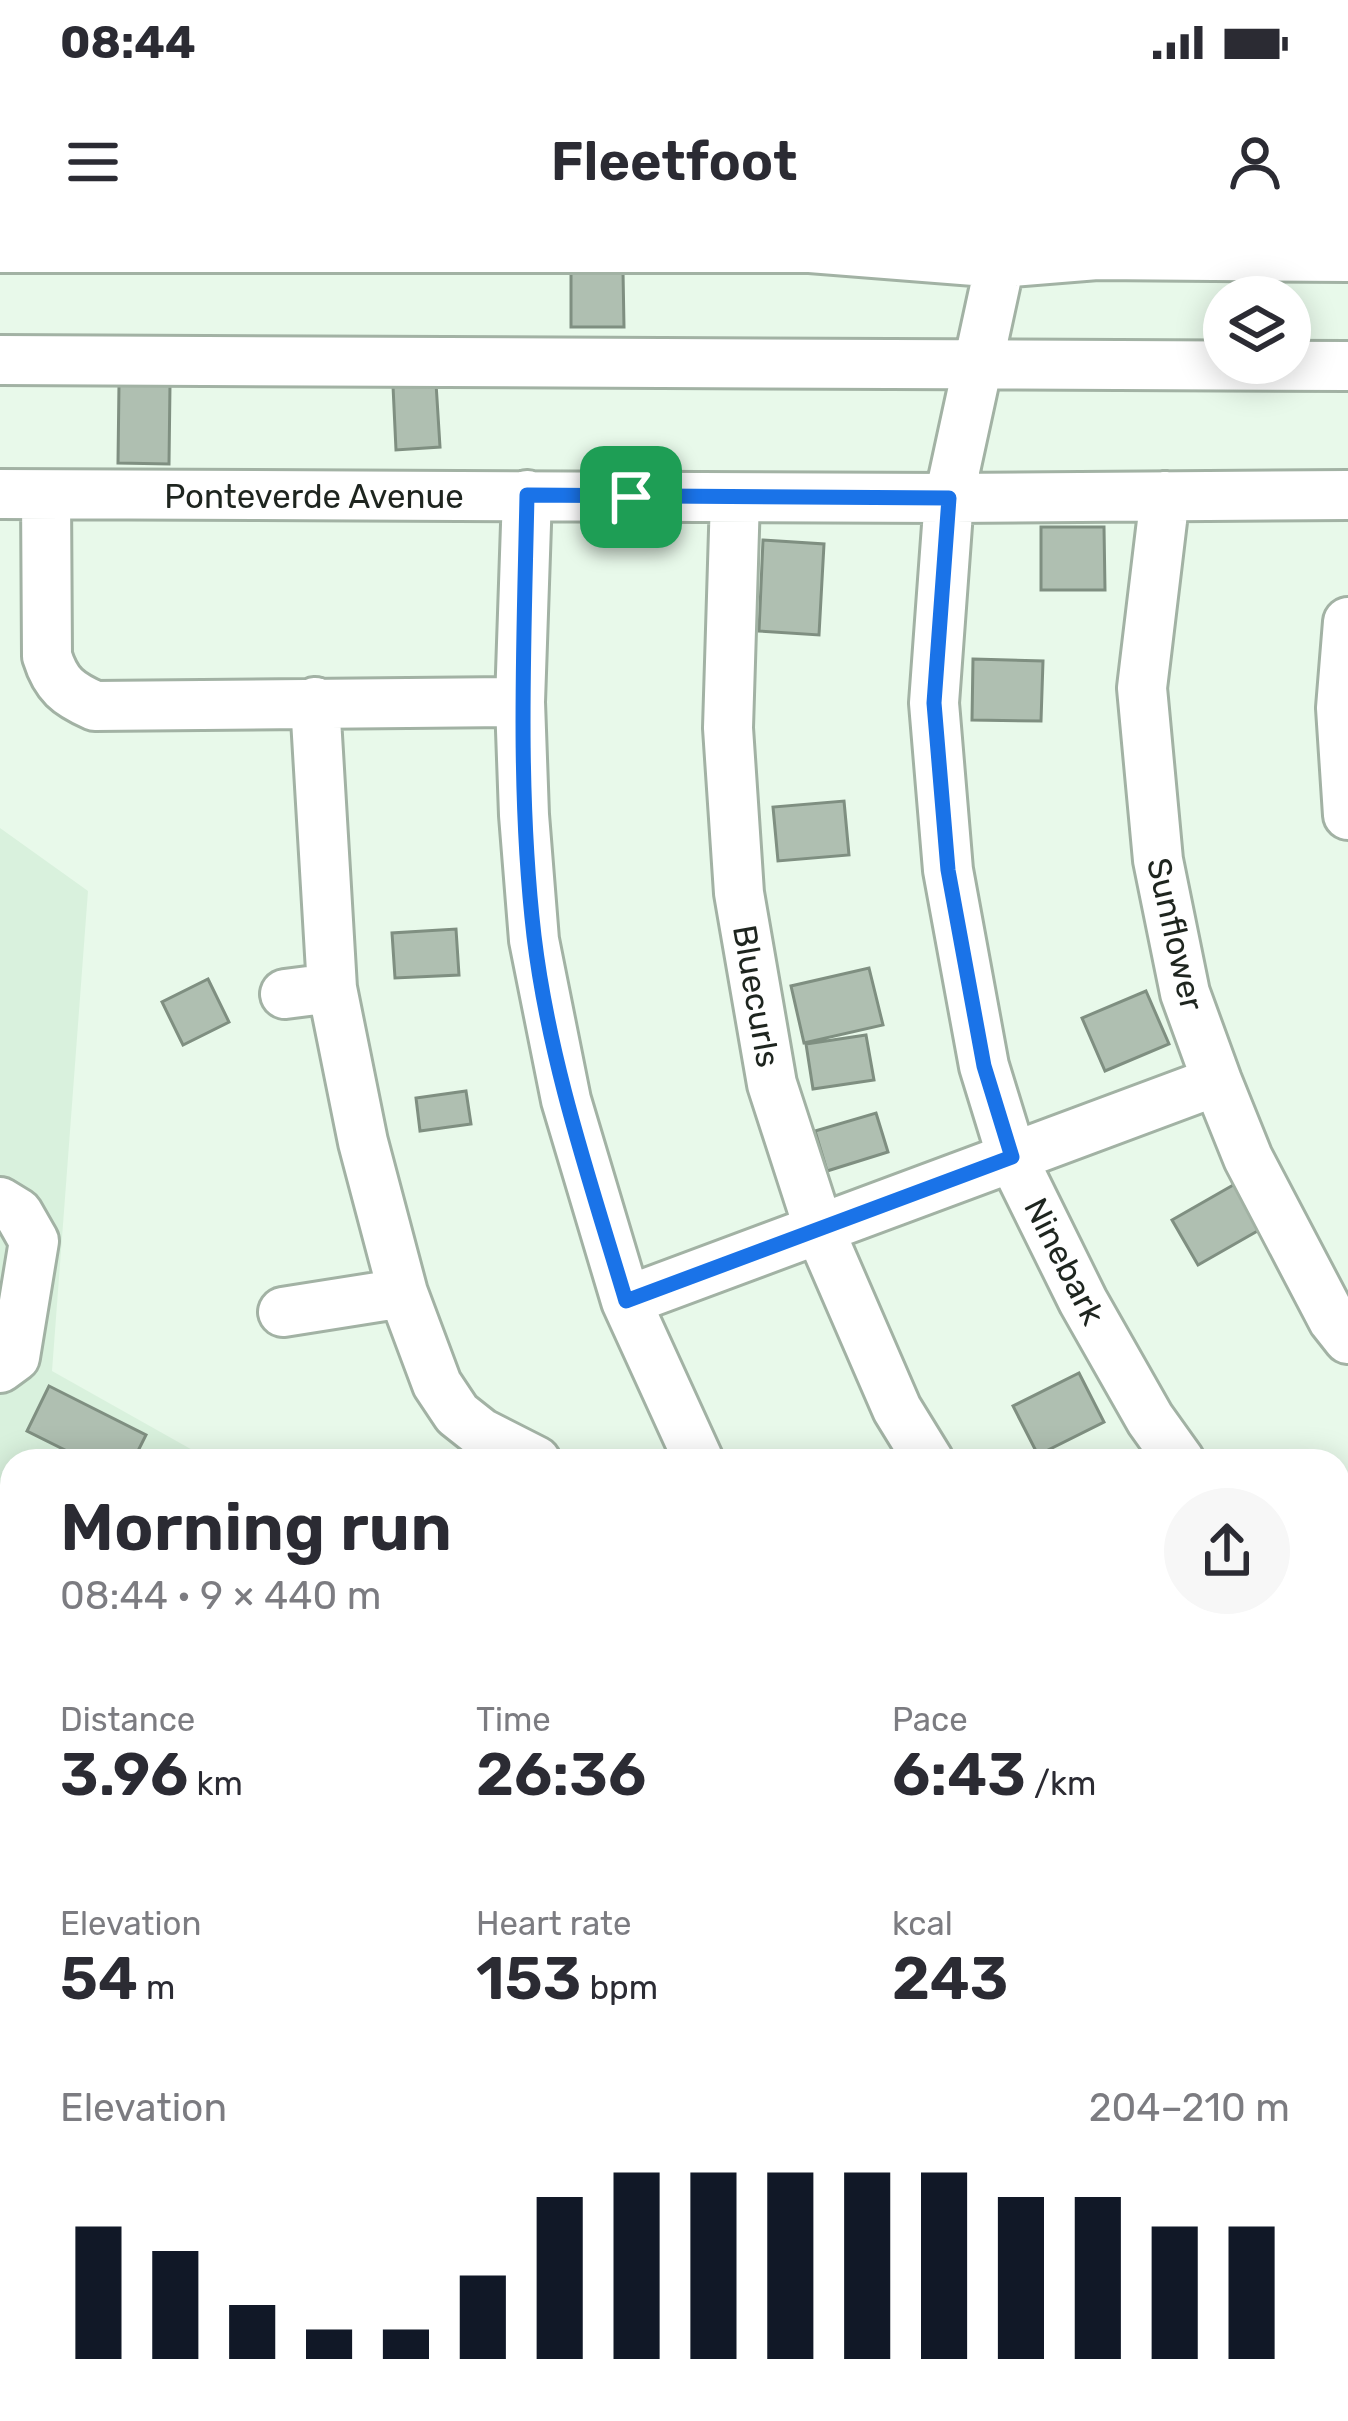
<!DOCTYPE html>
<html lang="en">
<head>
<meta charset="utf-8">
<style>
	body { margin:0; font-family:Rubik,sans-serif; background:#f7f7f7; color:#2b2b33; height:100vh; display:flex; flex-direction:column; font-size:45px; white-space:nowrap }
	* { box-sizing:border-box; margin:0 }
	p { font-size:39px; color:#7c7c81 }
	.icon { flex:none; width:66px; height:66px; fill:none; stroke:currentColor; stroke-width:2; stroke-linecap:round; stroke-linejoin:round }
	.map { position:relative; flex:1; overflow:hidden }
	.drawer { position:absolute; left:0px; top:1209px; width:1350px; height:972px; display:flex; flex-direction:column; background:#fff; border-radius:36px 36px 0 0; box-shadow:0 6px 30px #0003 }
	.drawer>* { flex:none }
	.tools { position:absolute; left:1203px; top:36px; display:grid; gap:24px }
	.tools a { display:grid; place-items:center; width:108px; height:108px; border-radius:50%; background:#fff; box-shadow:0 6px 30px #0003; font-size:60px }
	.pin { position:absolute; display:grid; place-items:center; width:102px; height:102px; color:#fff; margin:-51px; border-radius:24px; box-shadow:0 6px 18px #0006 }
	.round { display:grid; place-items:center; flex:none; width:126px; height:126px; border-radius:63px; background:#f7f7f7 }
	.head { display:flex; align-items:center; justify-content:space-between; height:204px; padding:0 60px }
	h1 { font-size:66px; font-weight:600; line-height:90px }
	.stats { display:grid; grid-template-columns:repeat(3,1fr); gap:18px; height:204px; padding:12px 60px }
	.stats div { display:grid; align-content:center }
	.stats b { font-size:60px; font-weight:600 }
	.stats small { font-size:33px; font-weight:400 }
	.stats p { font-size:33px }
	.chart { height:336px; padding:24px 60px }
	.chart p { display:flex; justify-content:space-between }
	.chart svg { width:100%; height:216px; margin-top:12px; stroke:#111827; stroke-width:6 }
	.status { display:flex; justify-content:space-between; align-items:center; height:84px; padding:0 60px; background:#fff; direction:ltr }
	.status svg { height:33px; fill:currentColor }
	header { display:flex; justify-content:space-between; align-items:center; height:156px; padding:0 60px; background:#fff; font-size:54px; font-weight:600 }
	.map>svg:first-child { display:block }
	.built { fill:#d9f1dd }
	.building { fill:#afbfb1; stroke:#7f8f81; stroke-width:3 }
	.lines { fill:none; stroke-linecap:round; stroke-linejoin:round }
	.minor-casing { stroke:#a2b2a4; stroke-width:54 }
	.minor { stroke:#fff; stroke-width:48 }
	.route-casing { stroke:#fff; stroke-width:24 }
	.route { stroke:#1a73e8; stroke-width:15 }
	.labels { text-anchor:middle; stroke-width:10; stroke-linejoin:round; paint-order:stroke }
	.street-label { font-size:33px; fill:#1e251f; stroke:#fff }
</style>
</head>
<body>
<div class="status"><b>08:44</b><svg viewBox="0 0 49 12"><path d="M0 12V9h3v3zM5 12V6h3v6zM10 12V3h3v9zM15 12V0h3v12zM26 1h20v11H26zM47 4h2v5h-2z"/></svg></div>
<header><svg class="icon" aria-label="menu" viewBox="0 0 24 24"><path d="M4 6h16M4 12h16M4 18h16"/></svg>Fleetfoot<svg class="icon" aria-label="person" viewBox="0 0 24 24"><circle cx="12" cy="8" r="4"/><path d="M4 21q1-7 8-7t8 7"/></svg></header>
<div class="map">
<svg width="1348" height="2181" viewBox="0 0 1348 2181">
	<rect width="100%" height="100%" fill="#e8f9ea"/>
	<path class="built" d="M 0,588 L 88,651 L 52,1131 L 212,1221 L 12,1221 L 12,2063 L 0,2046 Z
		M 86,2169 L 824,2169 L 814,2181 L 95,2181 Z"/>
	<path class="building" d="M 571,31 L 623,31 L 624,87 L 571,87 Z
		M 436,143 L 440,207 L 396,210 L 393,146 Z
		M 119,144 L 170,145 L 169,224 L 118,223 Z
		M 1041,287 L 1104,287 L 1105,350 L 1041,350 Z
		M 763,300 L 824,304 L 819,395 L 759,391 Z
		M 973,419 L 1043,421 L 1041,481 L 972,480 Z
		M 844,561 L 849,615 L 778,621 L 773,567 Z
		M 456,689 L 459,735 L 395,738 L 392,693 Z
		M 869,728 L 883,785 L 804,803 L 791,746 Z
		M 208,739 L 229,782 L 183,805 L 162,762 Z
		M 1146,751 L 1169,804 L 1105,831 L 1082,778 Z
		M 866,795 L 874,840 L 813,849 L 806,804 Z
		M 466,851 L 471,884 L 420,891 L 416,858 Z
		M 876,873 L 888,912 L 827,931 L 815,891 Z
		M 1235,944 L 1261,989 L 1198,1025 L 1172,980 Z
		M 1079,1133 L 1104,1182 L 1038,1215 L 1013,1166 Z
		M 49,1146 L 146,1195 L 133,1221 L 87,1221 L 27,1191 Z
		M 12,1487 L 12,1711 L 0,1693 L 0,1495 Z
		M 1348,1697 L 1348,1769 L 1338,1758 L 1338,1706 Z"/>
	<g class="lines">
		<defs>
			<path id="minor" d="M 0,8 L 810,8 L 1000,23 L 1097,15 L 1348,17
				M 1000,23 L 949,258 L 934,463 L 948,630 L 984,826 L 1012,917 L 1083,1061 L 1150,1179 L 1180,1221
				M 0,120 L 1348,126
				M 0,254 L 949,258 L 1348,255
				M 527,255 L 520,462 L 524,575 L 534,700 L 566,860 L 626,1061 L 699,1221
				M 46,256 L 47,416 C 56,445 68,454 95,466 L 520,462
				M 1165,256 L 1142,448 L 1158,620 L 1185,753 L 1217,841 L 1248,918 L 1333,1080 L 1348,1099
				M 735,258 L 728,488 L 739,653 L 772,844 L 819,989 L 897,1169 L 929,1221
				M 1348,382 L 1341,468 L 1348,575
				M 315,462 L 332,748 L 363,902 L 403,1053 L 437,1144 L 457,1174 L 481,1193 L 536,1221
				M 285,754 L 332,748
				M 0,962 L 18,973 L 34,1001 L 15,1117 L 0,1128
				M 626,1061 L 1217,841
				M 283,1072 L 403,1053
				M 1338,1414 L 1348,1422
				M 1338,1865 L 1348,1857
				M 0,1926 L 12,1944
				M 1338,1984 L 1348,1997
				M 1338,2125 L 1348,2117
				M 130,2169 L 137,2181
				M 194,2169 L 202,2181
				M 928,2181 L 944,2169
				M 1266,2181 L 1281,2169"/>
		</defs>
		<use href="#minor" class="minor-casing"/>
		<use href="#minor" class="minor"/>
	</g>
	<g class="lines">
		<defs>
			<path id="route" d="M 527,255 L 949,258 L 934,463 L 948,630 L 984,826 L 1012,917 L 626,1061 C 590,941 549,821 534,696 C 517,549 524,403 527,255 Z"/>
		</defs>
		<use href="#route" class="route-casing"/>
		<use href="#route" class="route"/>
	</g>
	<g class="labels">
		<g class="street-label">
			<text x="314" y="268">Ponteverde Avenue</text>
			<text transform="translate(1176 694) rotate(77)" y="12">Sunflower</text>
			<text transform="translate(757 756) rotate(80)" y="12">Bluecurls</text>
			<text transform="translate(1065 1021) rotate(63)" y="12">Ninebark</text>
		</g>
	</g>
</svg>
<div class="tools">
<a><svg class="icon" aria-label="layers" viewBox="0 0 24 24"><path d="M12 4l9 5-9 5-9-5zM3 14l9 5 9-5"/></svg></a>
</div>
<div class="pin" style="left:631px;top:257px;background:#1e9e55"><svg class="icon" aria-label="arrive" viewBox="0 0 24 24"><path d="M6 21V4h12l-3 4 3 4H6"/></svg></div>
<section class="drawer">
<div class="head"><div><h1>Morning run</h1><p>08:44 · 9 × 440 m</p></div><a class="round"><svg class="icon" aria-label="share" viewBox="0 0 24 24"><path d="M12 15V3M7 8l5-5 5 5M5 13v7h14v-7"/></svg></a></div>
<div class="stats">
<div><p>Distance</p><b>3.96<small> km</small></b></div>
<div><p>Time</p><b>26:36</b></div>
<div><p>Pace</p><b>6:43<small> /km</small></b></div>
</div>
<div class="stats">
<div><p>Elevation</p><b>54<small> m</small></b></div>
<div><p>Heart rate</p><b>153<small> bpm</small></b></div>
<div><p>kcal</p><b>243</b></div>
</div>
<div class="chart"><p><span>Elevation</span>204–210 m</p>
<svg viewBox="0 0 160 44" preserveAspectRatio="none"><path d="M5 44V17M15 44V22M25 44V33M35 44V38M45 44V38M55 44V27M65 44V11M75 44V6M85 44V6M95 44V6M105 44V6M115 44V6M125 44V11M135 44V11M145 44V17M155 44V17"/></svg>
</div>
</section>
</div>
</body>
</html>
